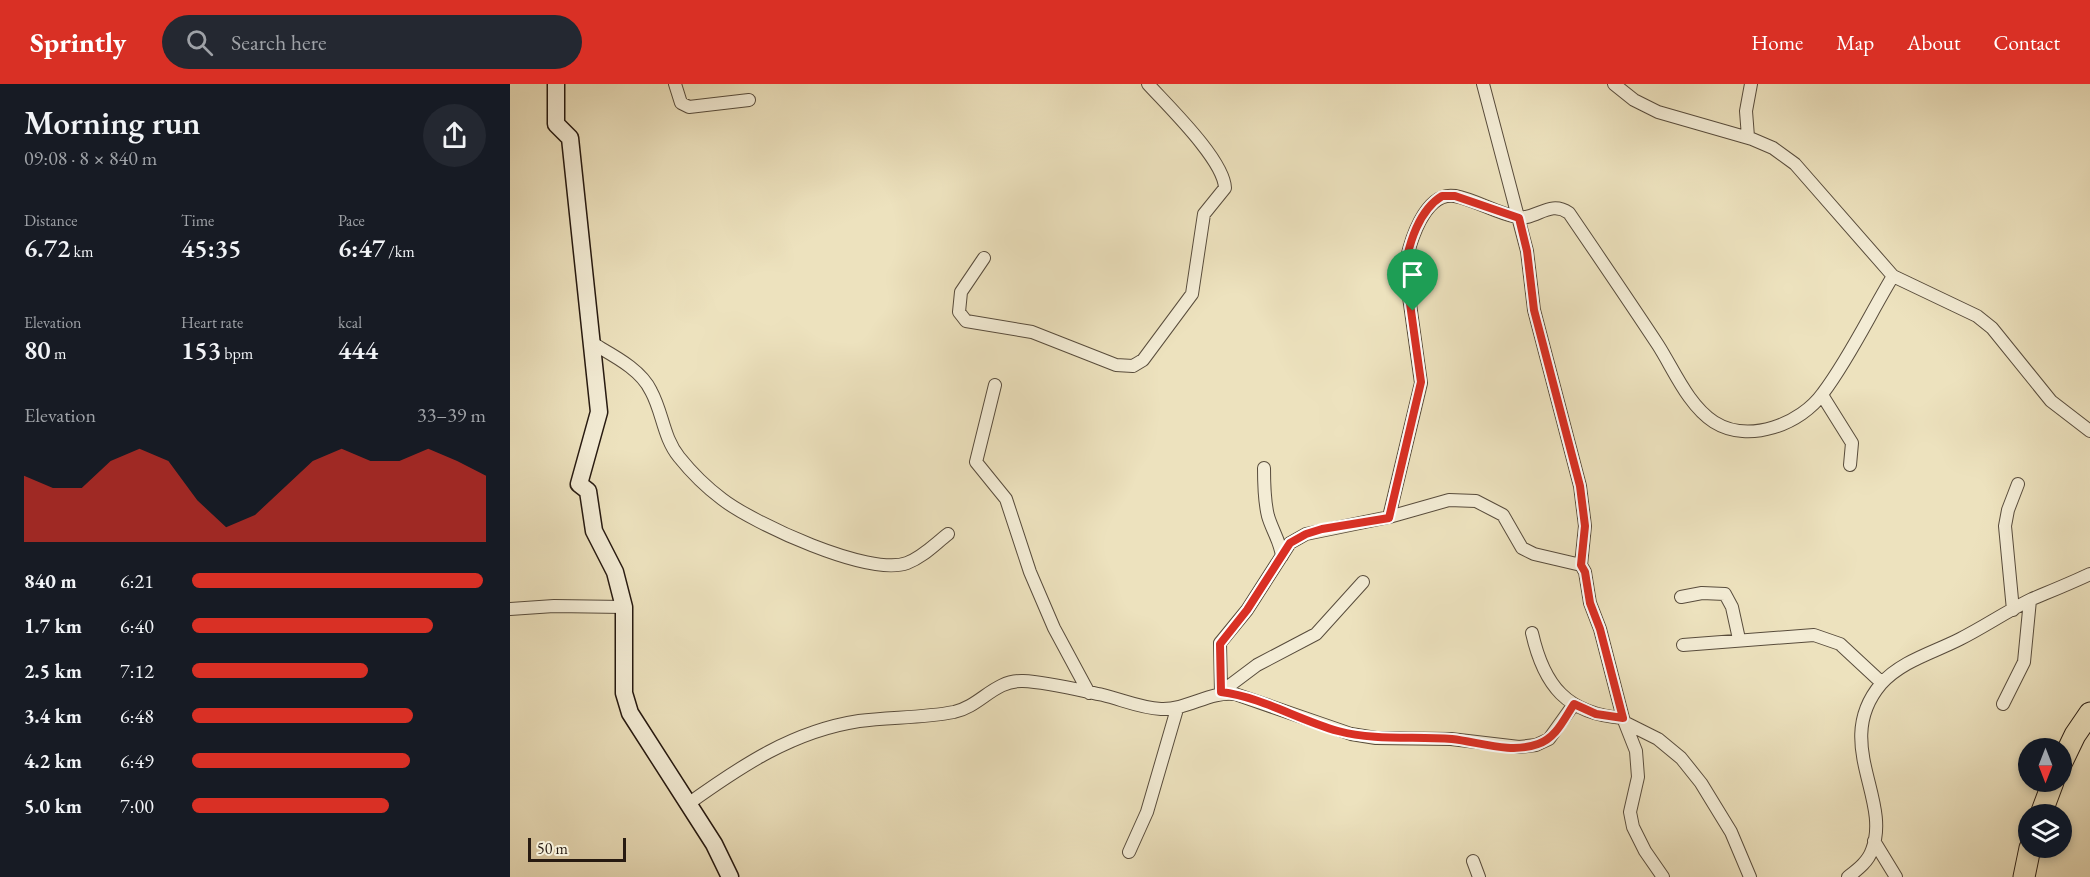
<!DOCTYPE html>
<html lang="en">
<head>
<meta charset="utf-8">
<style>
	body { margin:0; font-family:"EB Garamond",serif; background:#242831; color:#f1f3f6; height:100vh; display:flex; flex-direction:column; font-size:22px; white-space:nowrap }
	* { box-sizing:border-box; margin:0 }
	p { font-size:20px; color:#9ea1a6 }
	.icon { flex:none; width:33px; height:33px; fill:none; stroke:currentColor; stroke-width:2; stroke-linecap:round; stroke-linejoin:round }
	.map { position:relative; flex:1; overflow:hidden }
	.sheet { display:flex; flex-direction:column; background:#171b24; width:510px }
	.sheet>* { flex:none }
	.needle { width:39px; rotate:180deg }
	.tools { position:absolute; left:1508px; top:654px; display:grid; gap:12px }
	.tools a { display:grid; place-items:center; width:54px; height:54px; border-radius:50%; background:#171b24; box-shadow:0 3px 9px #0003; font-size:30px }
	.scale { position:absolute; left:18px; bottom:15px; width:98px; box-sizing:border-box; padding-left:6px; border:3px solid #271a11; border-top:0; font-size:16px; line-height:21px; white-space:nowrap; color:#271a11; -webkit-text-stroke:4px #f3ecd5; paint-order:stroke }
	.pin { position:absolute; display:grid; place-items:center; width:51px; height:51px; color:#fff; margin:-62px -26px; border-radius:50% 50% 50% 0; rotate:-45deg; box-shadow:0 0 6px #0007 }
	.pin .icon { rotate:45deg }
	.round { display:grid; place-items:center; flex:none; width:63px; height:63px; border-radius:32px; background:#242831 }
	.head { display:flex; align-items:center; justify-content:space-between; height:102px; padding:0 24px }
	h1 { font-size:33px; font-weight:600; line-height:45px }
	.figures { display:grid; grid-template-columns:repeat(3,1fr); gap:9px; height:102px; padding:6px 24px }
	.figures div { display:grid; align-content:center }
	.figures b { font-size:26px; font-weight:600 }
	.figures small { font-size:16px; font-weight:400 }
	.figures p { font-size:16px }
	.chart { height:168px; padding:12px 24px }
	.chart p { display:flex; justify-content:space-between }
	.chart svg { width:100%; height:108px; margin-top:6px; fill:#d93025; opacity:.7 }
	ul { padding:0 24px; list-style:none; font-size:20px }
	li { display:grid; grid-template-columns:96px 72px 1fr; align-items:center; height:45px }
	li i { height:15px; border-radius:8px; background:#d93025 }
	header { display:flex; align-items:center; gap:36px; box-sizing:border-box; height:84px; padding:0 30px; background:#d93025; color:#fff }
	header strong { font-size:28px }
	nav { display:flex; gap:33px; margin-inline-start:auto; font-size:21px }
	.search { width:420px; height:54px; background:#242831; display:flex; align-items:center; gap:15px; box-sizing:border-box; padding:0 21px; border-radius:33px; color:#9ea1a6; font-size:22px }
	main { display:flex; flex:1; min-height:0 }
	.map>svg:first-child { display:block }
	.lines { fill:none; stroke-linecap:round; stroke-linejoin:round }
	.street-casing { stroke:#584c3c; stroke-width:14 }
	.secondary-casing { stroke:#271a11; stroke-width:19 }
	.highway-casing { stroke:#271a11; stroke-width:23 }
	.street { stroke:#f3ecd5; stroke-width:12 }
	.secondary { stroke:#f3ecd5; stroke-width:16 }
	.highway { stroke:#ede2be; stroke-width:21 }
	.route-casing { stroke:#fff; stroke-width:12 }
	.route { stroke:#d93025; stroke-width:8 }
</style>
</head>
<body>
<header>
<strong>Sprintly</strong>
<div class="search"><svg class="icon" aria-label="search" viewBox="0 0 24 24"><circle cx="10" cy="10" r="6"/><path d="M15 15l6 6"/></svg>Search here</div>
<nav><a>Home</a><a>Map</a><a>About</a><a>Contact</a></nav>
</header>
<main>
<section class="sheet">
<div class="head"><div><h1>Morning run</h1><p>09:08 · 8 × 840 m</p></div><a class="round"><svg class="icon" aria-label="share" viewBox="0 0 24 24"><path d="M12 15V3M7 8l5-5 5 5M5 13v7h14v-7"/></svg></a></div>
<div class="figures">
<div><p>Distance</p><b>6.72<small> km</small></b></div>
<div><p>Time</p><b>45:35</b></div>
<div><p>Pace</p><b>6:47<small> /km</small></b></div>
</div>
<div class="figures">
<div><p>Elevation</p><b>80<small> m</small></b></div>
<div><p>Heart rate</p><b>153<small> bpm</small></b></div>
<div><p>kcal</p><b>444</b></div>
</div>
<div class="chart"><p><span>Elevation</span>33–39 m</p>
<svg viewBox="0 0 160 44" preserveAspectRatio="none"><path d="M0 44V17L10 22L20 22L30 11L40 6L50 11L60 27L70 38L80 33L90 22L100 11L110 6L120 11L130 11L140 6L150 11L160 17V44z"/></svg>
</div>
<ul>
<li><b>840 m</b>6:21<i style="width:99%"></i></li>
<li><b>1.7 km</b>6:40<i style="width:82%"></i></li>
<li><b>2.5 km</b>7:12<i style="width:60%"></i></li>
<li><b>3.4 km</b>6:48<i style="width:75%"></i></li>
<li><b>4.2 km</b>6:49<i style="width:74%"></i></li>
<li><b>5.0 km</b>7:00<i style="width:67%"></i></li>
</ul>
</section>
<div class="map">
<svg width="1580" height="793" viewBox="0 0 1580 793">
	<rect width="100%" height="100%" fill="#ede2be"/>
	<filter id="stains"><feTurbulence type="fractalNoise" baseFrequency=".00333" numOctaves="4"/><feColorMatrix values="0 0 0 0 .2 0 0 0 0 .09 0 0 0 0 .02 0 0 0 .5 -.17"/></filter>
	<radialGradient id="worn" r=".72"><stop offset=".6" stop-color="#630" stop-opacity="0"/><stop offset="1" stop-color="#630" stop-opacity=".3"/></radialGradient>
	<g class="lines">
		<defs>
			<path id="street" d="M 165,0 L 171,19 L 179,23 L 239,16
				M 973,0 L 1017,167 L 1024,226 L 1070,402 L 1075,442 L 1071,481 L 1075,488 L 1080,519 L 1090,545 L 1113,634 L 1126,667 L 1128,693 L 1120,728 L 1123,743 L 1135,767 L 1153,793
				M 1104,0 L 1124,16 L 1148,28 L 1242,55 L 1263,64 L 1285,80 L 1383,192 L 1467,232 L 1482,244 L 1541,317 L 1580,347
				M 1238,53 L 1236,27 L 1241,0
				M 474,174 L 451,208 L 449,228 L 456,237 L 522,248 L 606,281 L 623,282 L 633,276 L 682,210 L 694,130 L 715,104 C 714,76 658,22 638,0
				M 82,259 C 102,271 131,285 141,307 C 153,329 153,353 169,373 C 181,388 196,403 212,415 C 243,439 359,493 397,479 C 413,473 425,460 438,450
				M 485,301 L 466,378 L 496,415 L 520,488 L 544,544 L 579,609
				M 1312,311 L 1342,359 L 1340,381
				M 754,384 C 754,400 754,416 758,432 C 762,446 770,457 772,472
				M 879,433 L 911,299 L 895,184 C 899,160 914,107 945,112 C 966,116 986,129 1007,133 C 1026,137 1039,115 1059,129 C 1089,173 1119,217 1148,261 C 1164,286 1178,321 1204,338 C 1239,360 1291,340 1313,309 C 1340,273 1360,230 1383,192
				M 1171,513 L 1192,509 L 1215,510 L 1222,523 L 1229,555
				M 0,525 L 44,522 L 114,523
				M 1503,526 L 1495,442 L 1498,426 L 1508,400
				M 1022,549 C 1034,602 1057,630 1113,634
				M 1173,561 L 1304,551 L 1330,560 L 1372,599
				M 711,608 L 710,559 L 737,526 L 780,459 L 796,450 L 879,433 L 939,416 L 966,417 L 993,431 L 1012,464 L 1024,470 L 1071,481
				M 711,608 L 747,581 L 806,550 L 853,498
				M 1493,620 L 1514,578 L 1520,516
				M 1116,639 L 1148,655 L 1171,674 L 1191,699 L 1221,748 L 1240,793
				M 178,720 C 231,682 283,647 349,637 C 380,633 413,634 444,628 C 471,622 484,596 513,597 C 537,598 569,606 593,611 C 613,616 631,624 651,625 C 678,626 699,607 725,610 L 841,650 L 866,654 L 941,655 L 1009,663 L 1026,661 L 1039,655 L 1064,620
				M 1364,757 L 1386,793
				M 619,768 L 637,728 L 667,625
				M 963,777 L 969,793
				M 1338,793 C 1347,786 1358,778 1362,766 C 1382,715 1322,658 1371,600 C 1391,577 1425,568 1450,555 C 1474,543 1497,527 1522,515 C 1541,507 1561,499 1580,490"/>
			<path id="secondary" d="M 46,0 L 46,40 L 60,54 L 89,328 L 69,400 L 78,407 L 84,447 L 105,488 L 114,523 L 114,609 L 120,629 L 204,760 L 220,793"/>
			<path id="highway" d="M 1551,680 L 1565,651 L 1580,629
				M 1531,730 L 1543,698
				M 1514,793 L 1520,764"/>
		</defs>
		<use href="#street" class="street-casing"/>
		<use href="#secondary" class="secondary-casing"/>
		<use href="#highway" class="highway-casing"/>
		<use href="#street" class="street"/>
		<use href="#secondary" class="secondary"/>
		<use href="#highway" class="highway"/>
	</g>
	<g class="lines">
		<defs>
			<path id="route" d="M 932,112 L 945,112 L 1009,134 L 1017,167 L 1024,226 L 1070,402 L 1075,442 L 1071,481 L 1075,488 L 1080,519 L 1090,545 L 1113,634 L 1086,630 L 1064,620 C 1054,635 1046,654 1028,660 C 1001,670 969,658 942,655 C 904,652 865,657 828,647 C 788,636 752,613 711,608 L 710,560 L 737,526 L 780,459 L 796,450 L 812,445 L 879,434 L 911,298 L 895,184 C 899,159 909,126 932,112 Z"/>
		</defs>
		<use href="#route" class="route-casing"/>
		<use href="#route" class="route"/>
	</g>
	<rect width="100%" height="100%" filter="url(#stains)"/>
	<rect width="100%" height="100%" fill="url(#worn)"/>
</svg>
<div class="tools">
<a><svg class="needle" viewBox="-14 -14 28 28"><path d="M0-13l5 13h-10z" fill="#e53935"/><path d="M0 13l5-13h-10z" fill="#9ea1a6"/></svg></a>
<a><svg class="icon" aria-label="layers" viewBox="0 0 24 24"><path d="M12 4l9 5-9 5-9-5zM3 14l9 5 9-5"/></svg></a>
</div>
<div class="scale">50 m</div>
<div class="pin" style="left:903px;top:227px;background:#1e9e55"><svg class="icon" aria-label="arrive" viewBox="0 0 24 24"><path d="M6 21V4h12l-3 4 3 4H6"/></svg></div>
</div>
</main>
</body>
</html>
